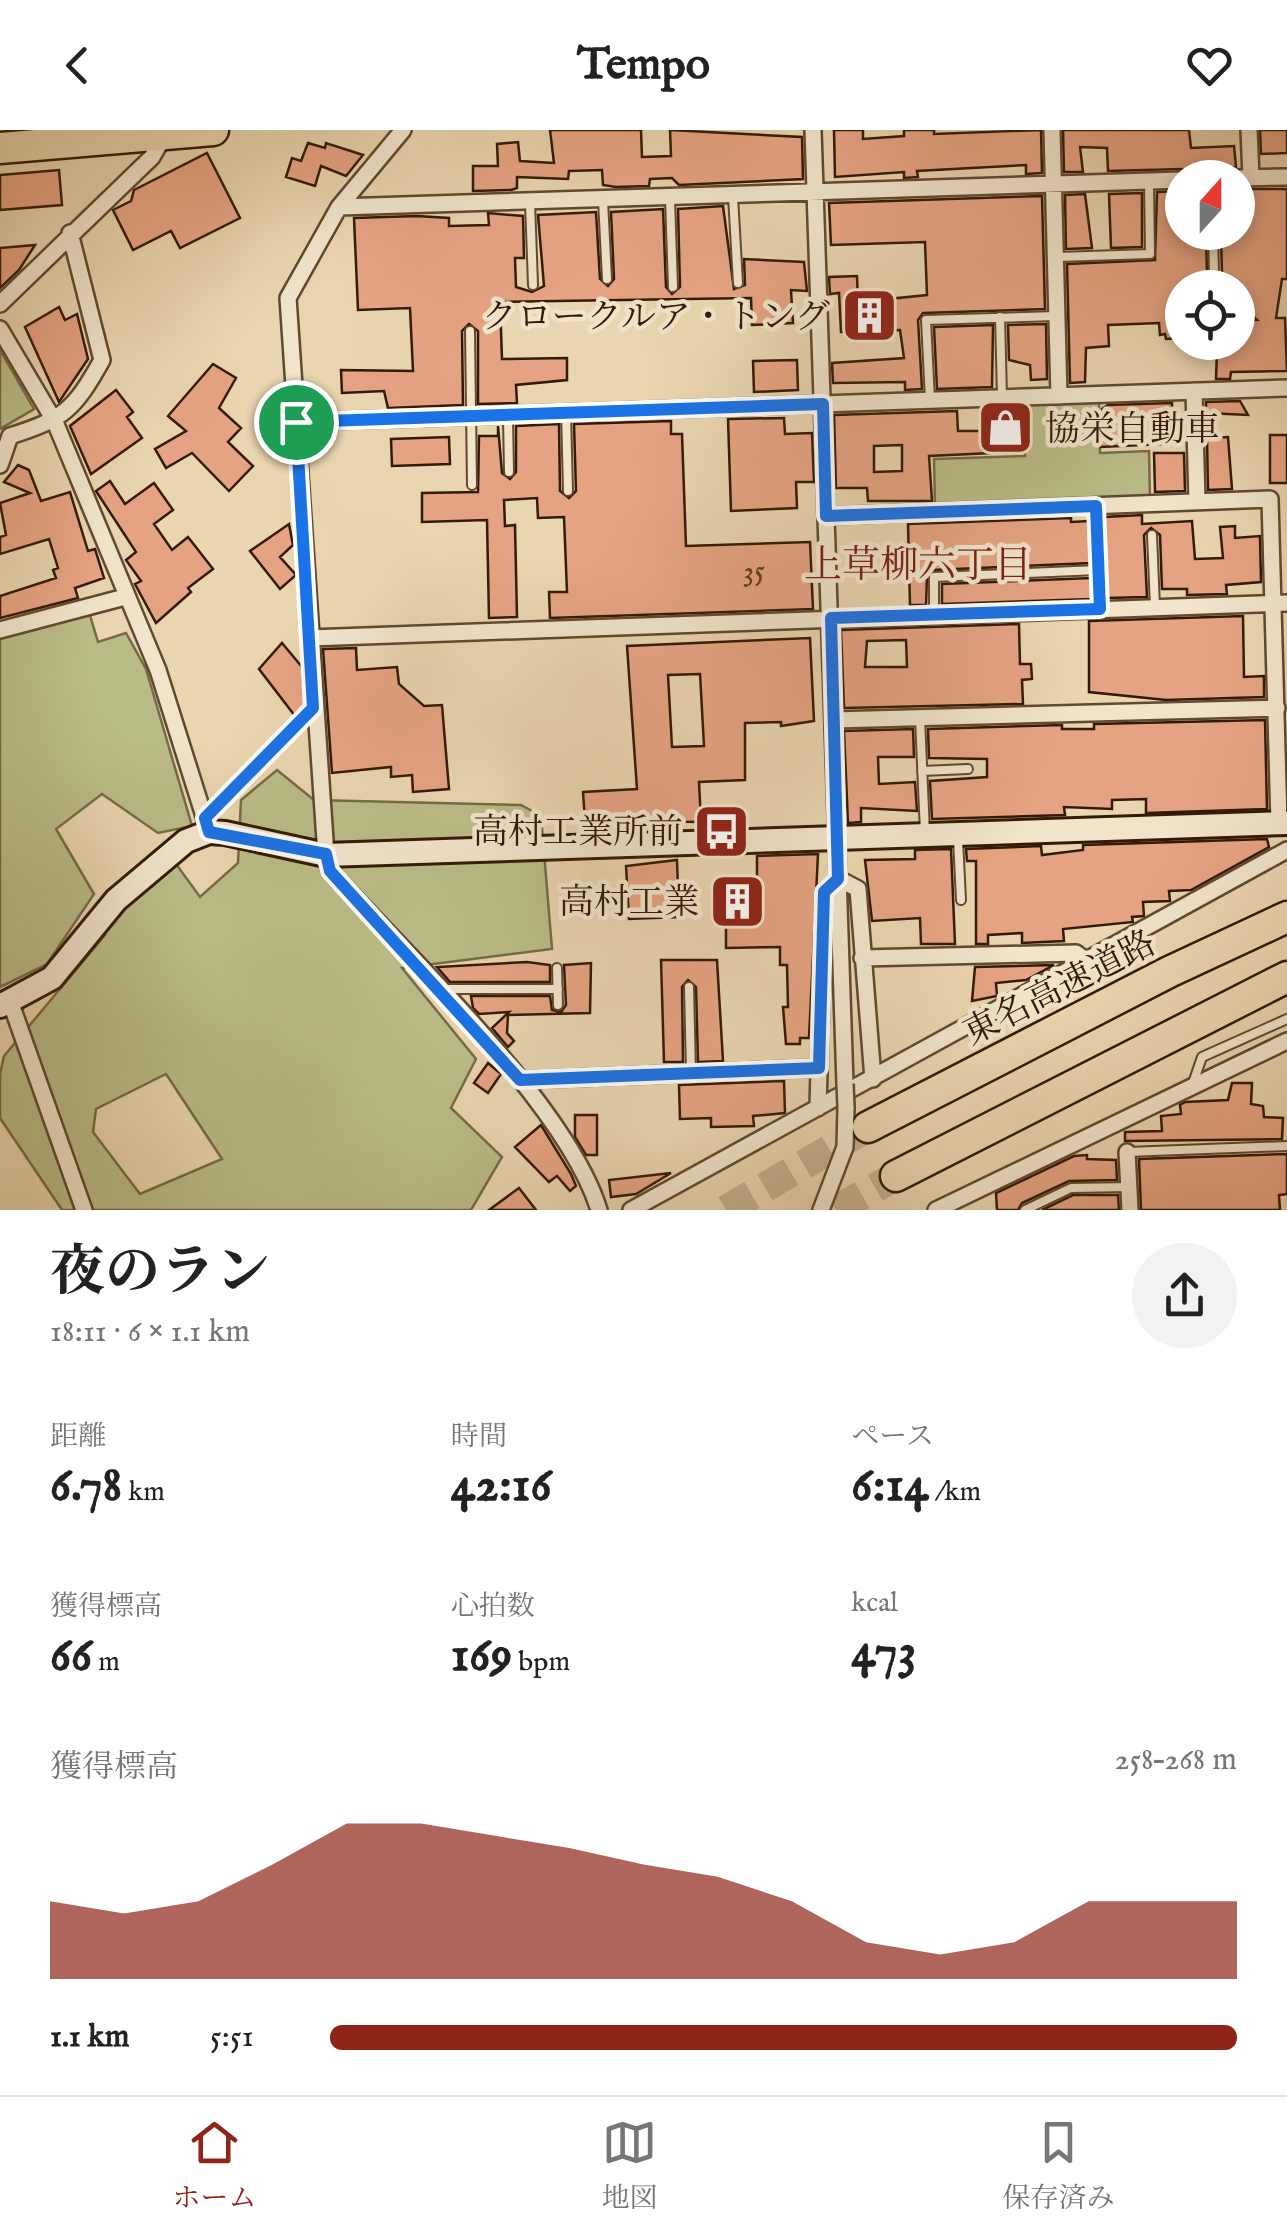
<!DOCTYPE html>
<html lang="ja">
<head>
<meta charset="utf-8">
<style>
	body { margin:0; font-family:"IM FELL English","Noto Serif JP",serif; background:#f2f2f2; color:#222; height:100vh; display:flex; flex-direction:column; font-size:38px; white-space:nowrap }
	* { box-sizing:border-box; margin:0 }
	p { font-size:32px; color:#767676 }
	.icon { flex:none; width:55px; height:55px; fill:none; stroke:currentColor; stroke-width:2; stroke-linecap:round; stroke-linejoin:round }
	.map { position:relative; height:1080px; overflow:hidden }
	.drawer { display:flex; flex-direction:column; background:#fff; flex:1 }
	.drawer>* { flex:none }
	.needle { width:65px; rotate:21deg }
	.fabs { position:absolute; left:1165px; top:30px; display:grid; gap:20px }
	.fabs a { display:grid; place-items:center; width:90px; height:90px; border-radius:50%; background:#fff; box-shadow:0 5px 15px #0003; font-size:50px }
	.pin { position:absolute; display:grid; place-items:center; width:85px; height:85px; color:#fff; margin:-42px; border:5px solid #fff; border-radius:50%; box-shadow:0 2px 10px #0007 }
	.round { display:grid; place-items:center; flex:none; width:105px; height:105px; border-radius:52px; background:#f2f2f2 }
	.headline { display:flex; align-items:center; justify-content:space-between; height:170px; padding:0 50px }
	h1 { font-size:55px; font-weight:700; line-height:75px }
	.figures { display:grid; grid-template-columns:repeat(3,1fr); gap:15px; height:170px; padding:10px 50px }
	.figures div { display:grid; align-content:center }
	.figures b { font-size:50px; font-weight:700 }
	.figures small { font-size:28px; font-weight:400 }
	.figures p { font-size:28px }
	.chart { height:280px; padding:20px 50px }
	.chart p { display:flex; justify-content:space-between }
	.chart svg { width:100%; height:180px; margin-top:10px; fill:#8f2418; opacity:.7 }
	ul { padding:0 50px; list-style:none; font-size:32px }
	li { display:grid; grid-template-columns:160px 120px 1fr; align-items:center; height:75px }
	li i { height:25px; border-radius:12px; background:#8f2418 }
	header { display:flex; justify-content:space-between; align-items:center; height:130px; padding:0 50px; background:#fff; font-size:45px; font-weight:700 }
	.tabs { display:flex; justify-content:space-around; align-items:center; height:140px; border-top:2px solid #e0e0e0; background:#fff; font-size:28px; color:#767676 }
	.tabs a { display:grid; justify-items:center; gap:5px }
	.tabs .active { color:#8f2418 }
	.map>svg:first-child { display:block }
	.green { fill:#babc88; stroke:#766b46; stroke-width:2.5; fill-rule:evenodd }
	.building { fill:#e6a383; stroke:#331a04; stroke-width:2.5; fill-rule:evenodd }
	.lines { fill:none; stroke-linecap:round; stroke-linejoin:round }
	.highway-tunnel { stroke:#c5b08d; stroke-width:30; stroke-dasharray:30 15; stroke-linecap:butt }
	.lane-casing { stroke:#60492f; stroke-width:12 }
	.street-casing { stroke:#60492f; stroke-width:20 }
	.secondary-casing { stroke:#331a04; stroke-width:28 }
	.highway-casing { stroke:#331a04; stroke-width:35 }
	.path { stroke:#331a04; stroke-width:2.5; stroke-dasharray:2.5 5; stroke-linecap:butt }
	.lane { stroke:#f1e4cb; stroke-width:8 }
	.street { stroke:#f1e4cb; stroke-width:15 }
	.secondary { stroke:#f1e4cb; stroke-width:22 }
	.highway { stroke:#e9d5af; stroke-width:30 }
	.street-bridge-casing { stroke:#60492f; stroke-width:20; stroke-linecap:butt }
	.street-bridge { stroke:#f1e4cb; stroke-width:15 }
	.route-casing { stroke:#fff; stroke-width:20 }
	.route { stroke:#1a73e8; stroke-width:12 }
	.labels { text-anchor:middle; stroke-width:9; stroke-linejoin:round; paint-order:stroke }
	.number-label { font-size:30px; fill:#603c24 }
	.poi-label { font-size:35px; fill:#331a04; stroke:#f1e4cb; text-anchor:end }
	.street-label { font-size:35px; fill:#331a04; stroke:#f1e4cb }
	.neighbourhood-label { font-size:38px; fill:#7a1f14; stroke:#f1e4cb }
</style>
</head>
<body>
<header><svg class="icon" aria-label="back" viewBox="0 0 24 24"><path d="M15 5l-7 7 7 7"/></svg>Tempo<svg class="icon" aria-label="heart" viewBox="0 0 24 24"><path d="M12 20l-8-8c-3-5 5-10 8-4 3-6 11-1 8 4z"/></svg></header>
<div class="map">
<svg width="1287" height="1080" viewBox="0 0 1287 1080">
	<rect width="100%" height="100%" fill="#e9d5af"/>
	<filter id="stains"><feTurbulence type="fractalNoise" baseFrequency=".002" numOctaves="4"/><feColorMatrix values="0 0 0 0 .2 0 0 0 0 .09 0 0 0 0 .02 0 0 0 .5 -.17"/></filter>
	<radialGradient id="worn" r=".72"><stop offset=".6" stop-color="#630" stop-opacity="0"/><stop offset="1" stop-color="#630" stop-opacity=".3"/></radialGradient>
	<path class="green" d="M 0,220 L 34,279 L 0,299 Z
		M 1099,270 L 1100,323 L 1149,321 L 1150,368 L 935,376 L 934,329 L 1025,326 L 1023,272 Z
		M 89,482 L 98,512 L 126,503 L 146,539 L 192,696 L 158,703 L 102,664 L 56,699 L 94,764 L 47,834 L 0,857 L 0,508 Z
		M 277,640 L 314,670 L 521,675 L 541,686 L 552,819 L 402,838 L 476,929 L 451,978 L 502,1027 L 471,1080 L 62,1080 L 0,988 L 0,944 L 4,926 L 105,805 L 108,789 L 174,731 L 200,767 L 238,733 L 241,670 ZM 166,944 L 222,1029 L 140,1064 L 93,1002 L 96,979 Z"/>
	<path class="building" d="M 550,0 L 641,0 L 642,27 L 671,26 L 670,0 L 802,7 L 803,49 L 679,55 L 672,48 L 650,49 L 649,56 L 616,57 L 603,55 L 602,40 L 569,41 L 568,49 L 517,47 L 517,58 L 511,60 L 473,61 L 473,36 L 498,36 L 497,14 L 518,12 L 520,31 L 554,33 Z
		M 834,0 L 863,0 L 863,9 L 904,6 L 904,0 L 934,0 L 934,4 L 1041,0 L 1042,43 L 1026,44 L 1026,35 L 917,41 L 918,47 L 904,48 L 904,42 L 835,47 Z
		M 1063,0 L 1189,0 L 1191,18 L 1234,16 L 1236,37 L 1191,44 L 1182,39 L 1108,41 L 1107,18 L 1080,17 L 1083,42 L 1064,42 Z
		M 1260,0 L 1287,0 L 1287,23 L 1261,24 Z
		M 308,13 L 325,18 L 326,13 L 363,25 L 346,46 L 321,36 L 315,56 L 286,47 L 292,28 L 301,31 Z
		M 207,23 L 240,88 L 180,118 L 171,101 L 133,120 L 113,80 L 131,71 L 134,60 Z
		M 59,40 L 62,75 L 0,80 L 0,45 Z
		M 1238,59 L 1287,59 L 1287,149 L 1282,149 L 1276,188 L 1285,188 L 1287,241 L 1231,242 L 1230,249 L 1216,249 L 1217,219 L 1236,220 L 1238,191 L 1257,190 L 1238,172 L 1238,158 L 1182,158 L 1182,208 L 1166,209 L 1165,204 L 1160,205 L 1159,193 L 1108,195 L 1109,216 L 1086,218 L 1085,252 L 1070,253 L 1067,134 L 1155,130 L 1157,62 L 1182,61 L 1182,102 L 1206,106 L 1207,144 L 1217,150 L 1222,143 L 1221,106 L 1238,105 Z
		M 1142,63 L 1142,117 L 1111,118 L 1109,64 Z
		M 1085,64 L 1092,118 L 1066,119 L 1065,65 Z
		M 1042,66 L 1045,179 L 923,183 L 918,190 L 922,259 L 905,260 L 905,252 L 833,253 L 832,233 L 904,228 L 900,200 L 841,202 L 839,163 L 830,164 L 829,147 L 857,146 L 858,172 L 927,165 L 925,112 L 831,115 L 829,73 Z
		M 723,76 L 734,159 L 745,155 L 744,129 L 804,132 L 807,161 L 791,160 L 793,193 L 752,195 L 751,168 L 500,172 L 502,229 L 567,228 L 567,250 L 516,255 L 517,273 L 478,274 L 478,201 L 469,194 L 462,201 L 463,275 L 388,278 L 384,261 L 342,263 L 341,240 L 413,241 L 410,178 L 358,180 L 354,88 L 417,86 L 449,88 L 449,96 L 489,95 L 488,83 L 523,86 L 524,128 L 515,128 L 516,157 L 532,162 L 544,156 L 538,85 L 596,82 L 600,149 L 608,156 L 614,149 L 611,82 L 663,79 L 666,157 L 672,164 L 680,157 L 678,79 Z
		M 35,115 L 19,140 L 0,158 L 0,118 Z
		M 59,177 L 65,190 L 77,184 L 88,229 L 59,272 L 25,197 Z
		M 1046,194 L 1047,249 L 1031,250 L 1030,235 L 1009,230 L 1008,195 Z
		M 993,195 L 992,257 L 937,259 L 934,197 Z
		M 797,230 L 798,260 L 754,262 L 753,231 Z
		M 213,234 L 236,248 L 219,278 L 241,298 L 228,312 L 253,336 L 229,361 L 192,323 L 166,338 L 155,319 L 186,301 L 168,286 Z
		M 116,260 L 133,282 L 127,287 L 142,308 L 91,344 L 70,296 Z
		M 1240,271 L 1248,285 L 1206,283 L 1206,272 Z
		M 1172,273 L 1173,297 L 1162,314 L 1101,317 L 1102,279 L 1108,275 Z
		M 995,279 L 1021,284 L 1021,314 L 992,314 L 992,323 L 929,326 L 932,371 L 868,371 L 867,358 L 836,358 L 834,285 L 957,281 L 958,301 L 995,301 ZM 902,315 L 902,341 L 874,342 L 874,316 Z
		M 784,288 L 785,304 L 812,303 L 814,352 L 796,352 L 797,378 L 731,381 L 728,289 Z
		M 671,291 L 671,304 L 682,304 L 686,416 L 810,412 L 813,479 L 550,488 L 549,462 L 567,462 L 564,387 L 538,388 L 537,368 L 504,370 L 505,396 L 515,395 L 517,487 L 489,488 L 487,390 L 422,392 L 422,363 L 478,362 L 479,306 L 498,306 L 498,296 L 502,343 L 510,349 L 516,342 L 516,296 L 559,294 L 560,361 L 569,368 L 576,361 L 574,294 Z
		M 1270,305 L 1287,305 L 1287,353 L 1270,353 Z
		M 449,307 L 450,334 L 392,336 L 391,309 Z
		M 1228,307 L 1232,359 L 1208,360 L 1207,308 Z
		M 1154,323 L 1184,323 L 1185,361 L 1155,362 Z
		M 18,335 L 29,340 L 41,371 L 70,362 L 88,421 L 95,419 L 104,448 L 75,458 L 78,468 L 0,488 L 0,466 L 56,448 L 53,440 L 58,438 L 49,409 L 0,424 L 0,407 L 6,405 L 0,373 L 30,363 L 4,352 Z
		M 110,351 L 125,374 L 154,353 L 173,380 L 154,394 L 172,420 L 188,407 L 213,439 L 188,458 L 191,462 L 156,493 L 135,454 L 141,451 L 126,430 L 136,422 L 96,361 Z
		M 1142,385 L 1142,394 L 1192,391 L 1195,429 L 1223,428 L 1220,397 L 1235,396 L 1235,408 L 1260,406 L 1261,452 L 1226,455 L 1227,464 L 1187,465 L 1187,459 L 1162,459 L 1160,405 L 1151,398 L 1144,405 L 1147,467 L 1107,468 L 1104,387 Z
		M 1071,388 L 1071,392 L 1089,391 L 1091,433 L 933,440 L 927,446 L 926,475 L 910,475 L 908,394 Z
		M 289,394 L 293,415 L 280,427 L 296,445 L 280,459 L 250,421 Z
		M 1091,448 L 1092,469 L 942,474 L 942,454 Z
		M 1243,486 L 1244,547 L 1264,546 L 1264,567 L 1166,570 L 1089,562 L 1089,491 Z
		M 1019,494 L 1020,534 L 1031,534 L 1032,549 L 1022,550 L 1023,574 L 844,578 L 841,500 ZM 906,510 L 907,537 L 865,537 L 867,511 Z
		M 810,508 L 814,591 L 781,596 L 781,592 L 745,593 L 745,650 L 699,652 L 701,692 L 624,691 L 592,695 L 592,690 L 585,691 L 583,662 L 637,659 L 627,516 ZM 700,544 L 704,616 L 672,617 L 668,545 Z
		M 282,513 L 302,537 L 305,578 L 295,586 L 259,539 Z
		M 356,518 L 357,540 L 397,537 L 399,554 L 424,576 L 442,575 L 449,659 L 413,662 L 412,645 L 391,647 L 391,637 L 332,643 L 323,519 Z
		M 1265,590 L 1267,679 L 1146,683 L 1146,669 L 1112,670 L 1112,679 L 1064,677 L 1065,685 L 932,689 L 930,651 L 987,647 L 987,629 L 929,628 L 928,599 L 1062,595 L 1062,599 L 1094,599 L 1094,594 Z
		M 913,599 L 914,627 L 878,627 L 879,654 L 915,652 L 917,681 L 861,678 L 861,692 L 848,693 L 844,601 Z
		M 1267,709 L 1269,717 L 1191,760 L 1169,761 L 1170,771 L 1143,772 L 1144,786 L 1132,787 L 1133,792 L 1063,799 L 1064,811 L 1022,813 L 1022,803 L 988,805 L 988,814 L 976,814 L 976,731 L 967,731 L 966,719 L 1041,716 L 1042,725 L 1083,720 L 1083,715 Z
		M 951,719 L 955,814 L 921,814 L 920,788 L 872,791 L 865,730 L 915,729 L 915,720 Z
		M 818,724 L 809,908 L 800,908 L 800,914 L 786,914 L 783,877 L 788,877 L 787,835 L 780,835 L 780,817 L 726,818 L 726,755 L 757,755 L 757,726 Z
		M 677,730 L 679,787 L 629,789 L 626,736 Z
		M 661,830 L 717,830 L 723,931 L 698,932 L 696,857 L 688,850 L 682,857 L 683,932 L 664,932 Z
		M 527,832 L 550,835 L 550,852 L 450,852 L 437,837 Z
		M 591,833 L 590,883 L 508,885 L 507,903 L 514,911 L 508,917 L 492,898 L 509,882 L 479,884 L 473,878 L 471,866 L 550,866 L 552,880 L 561,882 L 566,875 L 564,835 Z
		M 1054,835 L 1026,850 L 996,853 L 997,866 L 972,871 L 975,837 Z
		M 488,933 L 501,944 L 488,963 L 474,953 Z
		M 784,951 L 785,983 L 753,986 L 754,996 L 711,997 L 711,988 L 680,989 L 679,955 Z
		M 1232,953 L 1252,953 L 1251,974 L 1263,976 L 1264,987 L 1283,988 L 1282,1009 L 1125,1011 L 1125,1002 L 1162,1001 L 1161,986 L 1181,984 L 1180,975 L 1185,972 L 1228,970 Z
		M 575,985 L 597,985 L 597,1025 L 586,1025 L 575,1007 Z
		M 541,995 L 571,1044 L 576,1056 L 570,1061 L 557,1046 L 549,1052 L 515,1017 Z
		M 1287,1024 L 1287,1064 L 1279,1065 L 1280,1080 L 1141,1080 L 1139,1029 Z
		M 1087,1025 L 1087,1029 L 1116,1030 L 1117,1050 L 1069,1051 L 1022,1073 L 1018,1080 L 997,1080 L 996,1063 L 1074,1026 Z
		M 671,1043 L 636,1064 L 611,1067 L 609,1050 Z
		M 519,1058 L 536,1080 L 489,1080 Z
		M 1073,1065 L 1118,1065 L 1119,1080 L 1042,1080 Z"/>
	<g class="lines">
		<path class="highway-tunnel" d="M 726,1080 L 868,997
			M 836,1080 L 896,1046"/>
		<defs>
			<path id="lane" d="M 733,66 L 738,153
				M 670,68 L 673,157
				M 603,70 L 607,149
				M 530,72 L 533,155
				M 1213,102 L 1214,143
				M 1057,127 L 1150,124 L 1149,52
				M 1000,187 L 1002,267
				M 470,201 L 472,355
				M 930,270 L 926,190 L 1056,186
				M 566,283 L 568,361
				M 508,287 L 509,342
				M 1096,376 L 1100,479
				M 1152,405 L 1155,477
				M 934,485 L 934,447 L 1098,440
				M 920,588 L 925,703
				M 922,641 L 968,639
				M 958,709 L 961,770
				M 557,838 L 558,875
				M 689,857 L 691,942
				M 442,859 L 558,859
				M 1193,953 L 1202,927 L 1287,889
				M 1127,1022 L 1287,1016
				M 1025,1080 L 1071,1058 L 1129,1057"/>
			<path id="street" d="M 403,0 L 339,77 L 288,168 L 326,725 L 330,741 C 407,826 567,975 599,1080
				M 813,0 L 845,954
				M 1052,0 L 1059,266
				M 1249,0 L 1251,47
				M 1238,48 L 1287,47
				M 339,77 L 1182,50
				M 0,174 L 152,27 L 164,6
				M 0,199 L 55,292 L 158,540 L 209,702
				M 1194,261 L 1197,371
				M 297,292 L 1287,258
				M 0,335 L 10,306 C 64,289 74,280 102,230 L 70,103
				M 826,386 L 1270,369 L 1279,693
				M 0,500 L 125,467
				M 309,508 L 1287,473
				M 834,590 L 1277,578
				M 839,749 L 858,759 L 873,949
				M 862,828 L 1076,823 L 1085,830
				M 10,871 L 84,1080
				M 521,950 L 819,938
				M 818,978 L 824,762 L 839,749
				M 1127,1022 L 1130,1080
				M 631,1080 L 1287,720
				M 821,1080 L 845,1017 L 846,977
				M 936,1080 L 1287,911"/>
			<path id="secondary" d="M 0,876 L 52,848 L 116,770 L 186,711 L 209,702 L 225,703 L 326,725 L 1287,693"/>
			<path id="highway" d="M 0,18 L 213,0
				M 868,997 L 1169,842 L 1287,787
				M 896,1046 L 1287,847"/>
		</defs>
		<use href="#lane" class="lane-casing"/>
		<use href="#street" class="street-casing"/>
		<use href="#secondary" class="secondary-casing"/>
		<use href="#highway" class="highway-casing"/>
		<path class="path" d="M 219,673 L 301,590"/>
		<use href="#lane" class="lane"/>
		<use href="#street" class="street"/>
		<use href="#secondary" class="secondary"/>
		<use href="#highway" class="highway"/>
		<defs>
			<path id="street-bridge" d="M 845,954 L 846,977"/>
		</defs>
		<use href="#street-bridge" class="street-bridge-casing"/>
		<use href="#street-bridge" class="street-bridge"/>
	</g>
	<g class="lines">
		<defs>
			<path id="route" d="M 823,274 L 826,386 L 1096,376 L 1100,479 L 831,488 L 838,749 L 824,762 L 819,938 L 520,950 L 330,741 L 326,724 L 209,702 L 205,688 L 313,578 L 296,292 Z"/>
		</defs>
		<use href="#route" class="route-casing"/>
		<use href="#route" class="route"/>
	</g>
	<defs>
		<symbol id="building-square" viewBox="-11 -11 22 22"><rect x="-9" y="-9" width="18" height="18" rx="4" fill="#8f2418" stroke="#f1e4cb"/><path d="M-4-6H4V6H1V3H-1V6H-4ZM-2.5-4.3h1.7v1.8h-1.7ZM.8-4.3h1.7v1.8H.8ZM-2.5-1h1.7V.8h-1.7ZM.8-1h1.7V.8H.8Z" fill="#fff"/></symbol>
		<symbol id="shop-square" viewBox="-11 -11 22 22"><rect x="-9" y="-9" width="18" height="18" rx="4" fill="#8f2418" stroke="#f1e4cb"/><path d="M-5-2.5h2.3a2.7 3.5 0 0 1 5.4 0H5L5.5 6h-11ZM-1.5-2.5h3a1.5 2.3 0 0 0-3 0Z" fill="#fff"/></symbol>
		<symbol id="bus-square" viewBox="-11 -11 22 22"><rect x="-9" y="-9" width="18" height="18" rx="4" fill="#8f2418" stroke="#f1e4cb"/><path d="M-5-6H5V4H4V6H2V4H-2V6H-4V4H-5ZM-3.5-4V0h7V-4ZM-3.5 1.2v1.5H-2V1.2ZM2 1.2v1.5H3.5V1.2Z" fill="#fff"/></symbol>
	</defs>
	<g fill-rule="evenodd">
		<use href="#building-square" x="838" y="154" width="63" height="63"/>
		<use href="#shop-square" x="974" y="266" width="63" height="63"/>
		<use href="#bus-square" x="690" y="670" width="63" height="63"/>
		<use href="#building-square" x="706" y="740" width="63" height="63"/>
	</g>
	<g class="labels">
		<g class="number-label">
			<text x="754" y="450">35</text>
		</g>
		<g class="poi-label">
			<text x="830" y="198">クロークルア・トング</text>
			<text x="1045" y="310" text-anchor="start">協栄自動車</text>
			<text x="683" y="713">高村工業所前</text>
			<text x="699" y="783">高村工業</text>
		</g>
		<g class="street-label">
			<text transform="translate(1059 857) rotate(-27)" y="12">東名高速道路</text>
		</g>
		<g class="neighbourhood-label">
			<text x="918" y="447">上草柳六丁目</text>
		</g>
	</g>
	<rect width="100%" height="100%" filter="url(#stains)"/>
	<rect width="100%" height="100%" fill="url(#worn)"/>
</svg>
<div class="fabs">
<a><svg class="needle" viewBox="-14 -14 28 28"><path d="M0-13l5 13h-10z" fill="#e53935"/><path d="M0 13l5-13h-10z" fill="#767676"/></svg></a>
<a><svg class="icon" aria-label="locate" viewBox="0 0 24 24"><circle cx="12" cy="12" r="6"/><path d="M12 2v4M12 18v4M2 12h4M18 12h4"/></svg></a>
</div>
<div class="pin" style="left:296px;top:292px;background:#1e9e55"><svg class="icon" aria-label="arrive" viewBox="0 0 24 24"><path d="M6 21V4h12l-3 4 3 4H6"/></svg></div>
</div>
<section class="drawer">
<div class="headline"><div><h1>夜のラン</h1><p>18:11 · 6 × 1.1 km</p></div><a class="round"><svg class="icon" aria-label="share" viewBox="0 0 24 24"><path d="M12 15V3M7 8l5-5 5 5M5 13v7h14v-7"/></svg></a></div>
<div class="figures">
<div><p>距離</p><b>6.78<small> km</small></b></div>
<div><p>時間</p><b>42:16</b></div>
<div><p>ペース</p><b>6:14<small> /km</small></b></div>
</div>
<div class="figures">
<div><p>獲得標高</p><b>66<small> m</small></b></div>
<div><p>心拍数</p><b>169<small> bpm</small></b></div>
<div><p>kcal</p><b>473</b></div>
</div>
<div class="chart"><p><span>獲得標高</span>258–268 m</p>
<svg viewBox="0 0 160 44" preserveAspectRatio="none"><path d="M0 44V25L10 28L20 25L30 16L40 6L50 6L60 9L70 12L80 16L90 19L100 25L110 35L120 38L130 35L140 25L150 25L160 25V44z"/></svg>
</div>
<ul>
<li><b>1.1 km</b>5:51<i style="width:100%"></i></li>
</ul>
</section>
<nav class="tabs">
<a class="active"><svg class="icon" aria-label="home" viewBox="0 0 24 24"><path d="M3 11l9-7 9 7M6 9v11h12V9"/></svg>ホーム</a>
<a><svg class="icon" aria-label="map" viewBox="0 0 24 24"><path d="M3 6l6-2 6 2 6-2v14l-6 2-6-2-6 2zM9 4v14M15 6v14"/></svg>地図</a>
<a><svg class="icon" aria-label="saved" viewBox="0 0 24 24"><path d="M7 4h10v16l-5-4-5 4z"/></svg>保存済み</a>
</nav>
</body>
</html>
